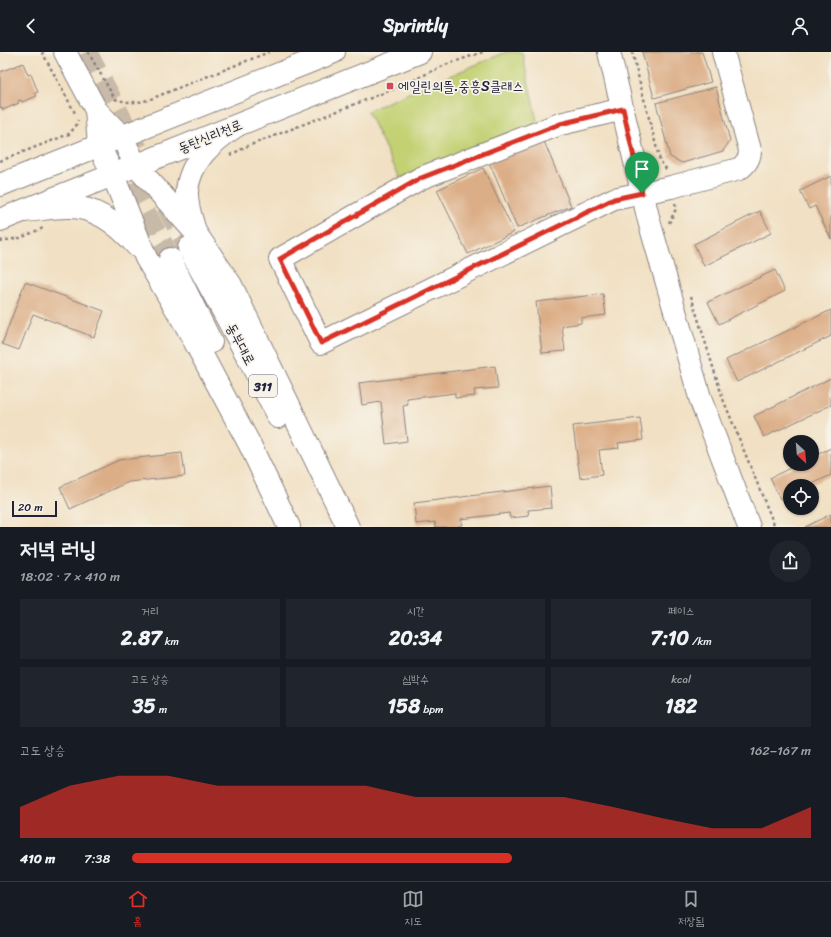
<!DOCTYPE html>
<html lang="ko">
<head>
<meta charset="utf-8">
<style>
	body { margin:0; font-family:Sriracha,"Poor Story",sans-serif; background:#20242c; color:#f1f3f6; height:100vh; display:flex; flex-direction:column; font-size:15px; white-space:nowrap }
	* { box-sizing:border-box; margin:0 }
	p { font-size:13px; color:#9ea1a6 }
	.icon { flex:none; width:22px; height:22px; fill:none; stroke:currentColor; stroke-width:2; stroke-linecap:round; stroke-linejoin:round }
	.map { position:relative; height:475px; overflow:hidden }
	.sheet { display:flex; flex-direction:column; background:#171b24; flex:1 }
	.sheet>* { flex:none }
	.needle { width:26px; rotate:154deg }
	.tools { position:absolute; left:783px; top:383px; display:grid; gap:8px }
	.tools a { display:grid; place-items:center; width:36px; height:36px; border-radius:50%; background:#171b24; box-shadow:0 1px 3px #0004; font-size:20px }
	.scale { position:absolute; left:12px; bottom:10px; width:45px; box-sizing:border-box; padding-left:4px; border:2px solid #22223b; border-top:0; font-size:11px; line-height:14px; white-space:nowrap; color:#22223b; -webkit-text-stroke:3px #f7f3e8; paint-order:stroke }
	.pin { position:absolute; display:grid; place-items:center; width:34px; height:34px; color:#fff; margin:-41px -17px; border-radius:50% 50% 50% 0; rotate:-45deg; box-shadow:0 0 4px #0007 }
	.pin .icon { rotate:45deg }
	.round { display:grid; place-items:center; flex:none; width:42px; height:42px; border-radius:21px; background:#20242c }
	.head { display:flex; align-items:center; justify-content:space-between; height:68px; padding:0 20px }
	h1 { font-size:22px; font-weight:700; line-height:30px }
	.figures { display:grid; grid-template-columns:repeat(3,1fr); gap:6px; height:68px; padding:4px 20px }
	.figures div { display:grid; align-content:center; border-radius:0px; background:#20242c; text-align:center }
	.figures b { font-size:20px; font-weight:700 }
	.figures small { font-size:11px; font-weight:400 }
	.figures p { font-size:11px }
	.chart { height:112px; padding:8px 20px }
	.chart p { display:flex; justify-content:space-between }
	.chart svg { width:100%; height:72px; margin-top:4px; fill:#d93025; opacity:.7 }
	ul { padding:0 20px; list-style:none; font-size:13px }
	li { display:grid; grid-template-columns:64px 48px 1fr; align-items:center; height:30px }
	li i { height:10px; border-radius:5px; background:#d93025 }
	header { display:flex; justify-content:space-between; align-items:center; height:52px; padding:0 20px; background:#171b24; font-size:18px; font-weight:700 }
	.menu { display:flex; justify-content:space-around; align-items:center; height:56px; border-top:1px solid #363941; background:#171b24; font-size:11px; color:#9ea1a6 }
	.menu a { display:grid; justify-items:center; gap:2px }
	.menu .active { color:#d93025 }
	.map>svg:first-child { display:block }
	.green { fill:#c3d173; stroke:#727a57 }
	.building { fill:#dcae87 }
	.lines { fill:none; stroke-linecap:round; stroke-linejoin:round }
	.minor-tunnel { stroke:#c8baa8; stroke-width:22; stroke-dasharray:22 11; stroke-linecap:butt }
	.highway-tunnel { stroke:#c8baa8; stroke-width:22; stroke-dasharray:22 11; stroke-linecap:butt }
	.minor-casing { stroke:#8a817f; stroke-width:24 }
	.major-casing { stroke:#8a817f; stroke-width:24 }
	.highway-casing { stroke:#8a817f; stroke-width:24 }
	.path { stroke:#8a817f; stroke-width:2.5; stroke-dasharray:3 3; stroke-linecap:butt }
	.minor { stroke:#fff; stroke-width:22 }
	.major { stroke:#fff; stroke-width:22 }
	.highway { stroke:#fff; stroke-width:22 }
	.route-casing { stroke:#fff; stroke-width:8 }
	.route { stroke:#d93025; stroke-width:5 }
	.poi-dot { fill:#d1495b; stroke:#f7f3e8; stroke-width:1.5 }
	.labels { text-anchor:middle; stroke-width:3.5; stroke-linejoin:round; paint-order:stroke }
	.shield { fill:#f7f3e8; stroke:#62616f; stroke-width:1 }
	.shield-label { font-size:13px; font-weight:bold; fill:#22223b }
	.poi-label { font-size:14px; fill:#22223b; stroke:#f7f3e8; text-anchor:start }
	.street-label { font-size:14px; fill:#22223b; stroke:#f7f3e8 }
</style>
</head>
<body>
<header><svg class="icon" aria-label="back" viewBox="0 0 24 24"><path d="M15 5l-7 7 7 7"/></svg>Sprintly<svg class="icon" aria-label="person" viewBox="0 0 24 24"><circle cx="12" cy="8" r="4"/><path d="M4 21q1-7 8-7t8 7"/></svg></header>
<div class="map">
<svg width="831" height="475" viewBox="0 0 831 475">
	<rect width="100%" height="100%" fill="#f7f3e8"/>
	<filter id="ink" filterUnits="userSpaceOnUse"><feTurbulence type="fractalNoise" baseFrequency=".025" numOctaves="2"/><feDisplacementMap in="SourceGraphic" scale="8" xChannelSelector="R" yChannelSelector="G"/><feConvolveMatrix kernelMatrix="1 2 1 2 8 2 1 2 1" color-interpolation-filters="sRGB"/></filter>
	<filter id="wash" filterUnits="userSpaceOnUse"><feTurbulence type="fractalNoise" baseFrequency=".012" numOctaves="4" result="noise"/><feDisplacementMap in="SourceGraphic" scale="16" xChannelSelector="R" yChannelSelector="G"/><feGaussianBlur stdDeviation="0.9" result="paint"/><feColorMatrix in="noise" values="0 0 0 0 0 0 0 0 0 0 0 0 0 0 0 0 0 1.4 0 .05"/><feComposite in="paint" operator="in"/></filter>
	<g filter="url(#wash)">
		<rect width="100%" height="100%" fill="#f1e0c3"/>
		<path class="green" d="M 506,0 L 522,0 L 538,74 L 400,126 L 367,59 Z"/>
		<g id="blocks">
			<path class="building" d="M 642,0 L 702,0 L 711,30 L 654,46 Z
				M 23,11 L 28,23 L 31,22 L 38,40 L 35,41 L 37,44 L 22,50 L 21,48 L 18,49 L 19,51 L 3,58 L 2,55 L 0,56 L 0,20 Z
				M 716,35 L 730,89 L 723,99 L 682,111 L 670,105 L 656,51 Z
				M 543,87 L 571,154 L 517,176 L 489,110 Z
				M 483,116 L 514,180 L 468,202 L 437,138 Z
				M 831,124 L 831,187 L 815,154 L 809,157 L 800,139 Z
				M 760,159 L 771,181 L 704,214 L 694,192 Z
				M 775,218 L 785,239 L 719,272 L 708,250 Z
				M 25,230 L 104,259 L 94,285 L 33,262 L 19,298 L 2,292 Z
				M 603,242 L 606,263 L 581,266 L 581,271 L 562,274 L 565,299 L 542,301 L 536,250 Z
				M 831,258 L 831,284 L 737,330 L 726,308 Z
				M 495,314 L 498,336 L 474,338 L 475,344 L 455,346 L 455,341 L 407,347 L 408,353 L 403,354 L 407,389 L 386,392 L 381,350 L 362,353 L 359,331 Z
				M 831,326 L 831,353 L 764,385 L 754,364 Z
				M 640,366 L 643,388 L 618,391 L 619,396 L 599,398 L 602,423 L 580,426 L 573,374 Z
				M 831,396 L 831,423 L 808,434 L 790,434 L 790,443 L 780,447 L 770,426 L 798,412 L 812,412 L 812,405 Z
				M 182,401 L 185,424 L 129,430 L 70,457 L 60,435 L 119,408 Z
				M 550,434 L 552,456 L 528,458 L 529,464 L 510,466 L 509,461 L 461,467 L 462,473 L 458,474 L 458,475 L 436,475 L 435,470 L 416,472 L 414,451 Z
				M 831,462 L 831,475 L 805,475 Z"/>
		</g>
	</g>
	<g filter="url(#ink)">
		<use href="#blocks" fill-opacity="0" stroke="#8a817f" stroke-width="1"/>
		<g class="lines">
			<path class="minor-tunnel" d="M 114,103 L 170,207"/>
			<path class="highway-tunnel" d="M 86,0 L 137,97
				M 167,154 L 189,196"/>
			<defs>
				<path id="minor" d="M 609,0 L 649,169 L 701,349 L 749,475
					M 623,57 L 560,72 L 421,126 L 280,207 L 321,291 L 614,147 L 671,135 L 739,117 C 746,112 750,107 750,98 L 723,0
					M 0,133 L 334,0
					M 0,168 L 420,0"/>
				<path id="major" d="M 65,0 L 96,58 L 122,85 L 136,114
					M 96,58 L 99,93 L 113,123"/>
				<path id="highway" d="M 136,114 L 195,180 L 231,233 L 348,475
					M 113,123 L 146,206 L 188,277 L 250,393 L 289,475
					M 24,159 C 38,158 52,155 67,155 C 96,154 119,173 137,194
					M 195,179 C 191,166 186,152 187,139 C 190,109 212,90 236,74
					M 189,196 L 249,307 L 278,365
					M 170,207 L 211,290"/>
			</defs>
			<use href="#minor" class="minor-casing"/>
			<use href="#major" class="major-casing"/>
			<use href="#highway" class="highway-casing"/>
			<path class="path" d="M 42,0 L 75,61
				M 88,0 L 115,47 C 127,51 136,51 148,48 L 269,0
				M 632,0 L 660,109 L 667,118
				M 230,103 L 248,94 L 399,35 L 445,13 L 483,0
				M 0,109 L 69,82 L 76,74 L 78,68
				M 669,171 L 676,157 L 675,152
				M 0,189 L 20,186 L 43,176
				M 691,244 L 723,347 L 775,475"/>
			<use href="#minor" class="minor"/>
			<use href="#major" class="major"/>
			<use href="#highway" class="highway"/>
		</g>
	</g>
	<g class="lines" filter="url(#ink)">
		<defs>
			<path id="route" d="M 623,57 L 642,141 L 614,147 L 321,291 L 280,207 L 421,126 L 560,72 Z"/>
		</defs>
		<use href="#route" class="route-casing"/>
		<use href="#route" class="route"/>
	</g>
	<rect class="poi-dot" x="386" y="30" width="8" height="8" rx="2"/>
	<g class="labels">
		<rect class="shield" x="249" y="323" width="28" height="22" rx="3"/>
		<g class="shield-label">
			<text x="263" y="339">311</text>
		</g>
		<g class="poi-label">
			<text x="398" y="39">에일린의뜰.중흥S클래스</text>
		</g>
		<g class="street-label">
			<text transform="translate(210 84) rotate(-22)" y="5">동탄신리천로</text>
			<text transform="translate(241 292) rotate(62)" y="5">동부대로</text>
		</g>
	</g>
</svg>
<div class="tools">
<a><svg class="needle" viewBox="-14 -14 28 28"><path d="M0-13l5 13h-10z" fill="#e53935"/><path d="M0 13l5-13h-10z" fill="#9ea1a6"/></svg></a>
<a><svg class="icon" aria-label="locate" viewBox="0 0 24 24"><circle cx="12" cy="12" r="6"/><path d="M12 2v4M12 18v4M2 12h4M18 12h4"/></svg></a>
</div>
<div class="scale">20 m</div>
<div class="pin" style="left:642px;top:141px;background:#1e9e55"><svg class="icon" aria-label="arrive" viewBox="0 0 24 24"><path d="M6 21V4h12l-3 4 3 4H6"/></svg></div>
</div>
<section class="sheet">
<div class="head"><div><h1>저녁 러닝</h1><p>18:02 · 7 × 410 m</p></div><a class="round"><svg class="icon" aria-label="share" viewBox="0 0 24 24"><path d="M12 15V3M7 8l5-5 5 5M5 13v7h14v-7"/></svg></a></div>
<div class="figures">
<div><p>거리</p><b>2.87<small> km</small></b></div>
<div><p>시간</p><b>20:34</b></div>
<div><p>페이스</p><b>7:10<small> /km</small></b></div>
</div>
<div class="figures">
<div><p>고도 상승</p><b>35<small> m</small></b></div>
<div><p>심박수</p><b>158<small> bpm</small></b></div>
<div><p>kcal</p><b>182</b></div>
</div>
<div class="chart"><p><span>고도 상승</span>162–167 m</p>
<svg viewBox="0 0 160 44" preserveAspectRatio="none"><path d="M0 44V25L10 12L20 6L30 6L40 12L50 12L60 12L70 12L80 19L90 19L100 19L110 19L120 25L130 32L140 38L150 38L160 25V44z"/></svg>
</div>
<ul>
<li><b>410 m</b>7:38<i style="width:56%"></i></li>
</ul>
</section>
<nav class="menu">
<a class="active"><svg class="icon" aria-label="home" viewBox="0 0 24 24"><path d="M3 11l9-7 9 7M6 9v11h12V9"/></svg>홈</a>
<a><svg class="icon" aria-label="map" viewBox="0 0 24 24"><path d="M3 6l6-2 6 2 6-2v14l-6 2-6-2-6 2zM9 4v14M15 6v14"/></svg>지도</a>
<a><svg class="icon" aria-label="saved" viewBox="0 0 24 24"><path d="M7 4h10v16l-5-4-5 4z"/></svg>저장됨</a>
</nav>
</body>
</html>
